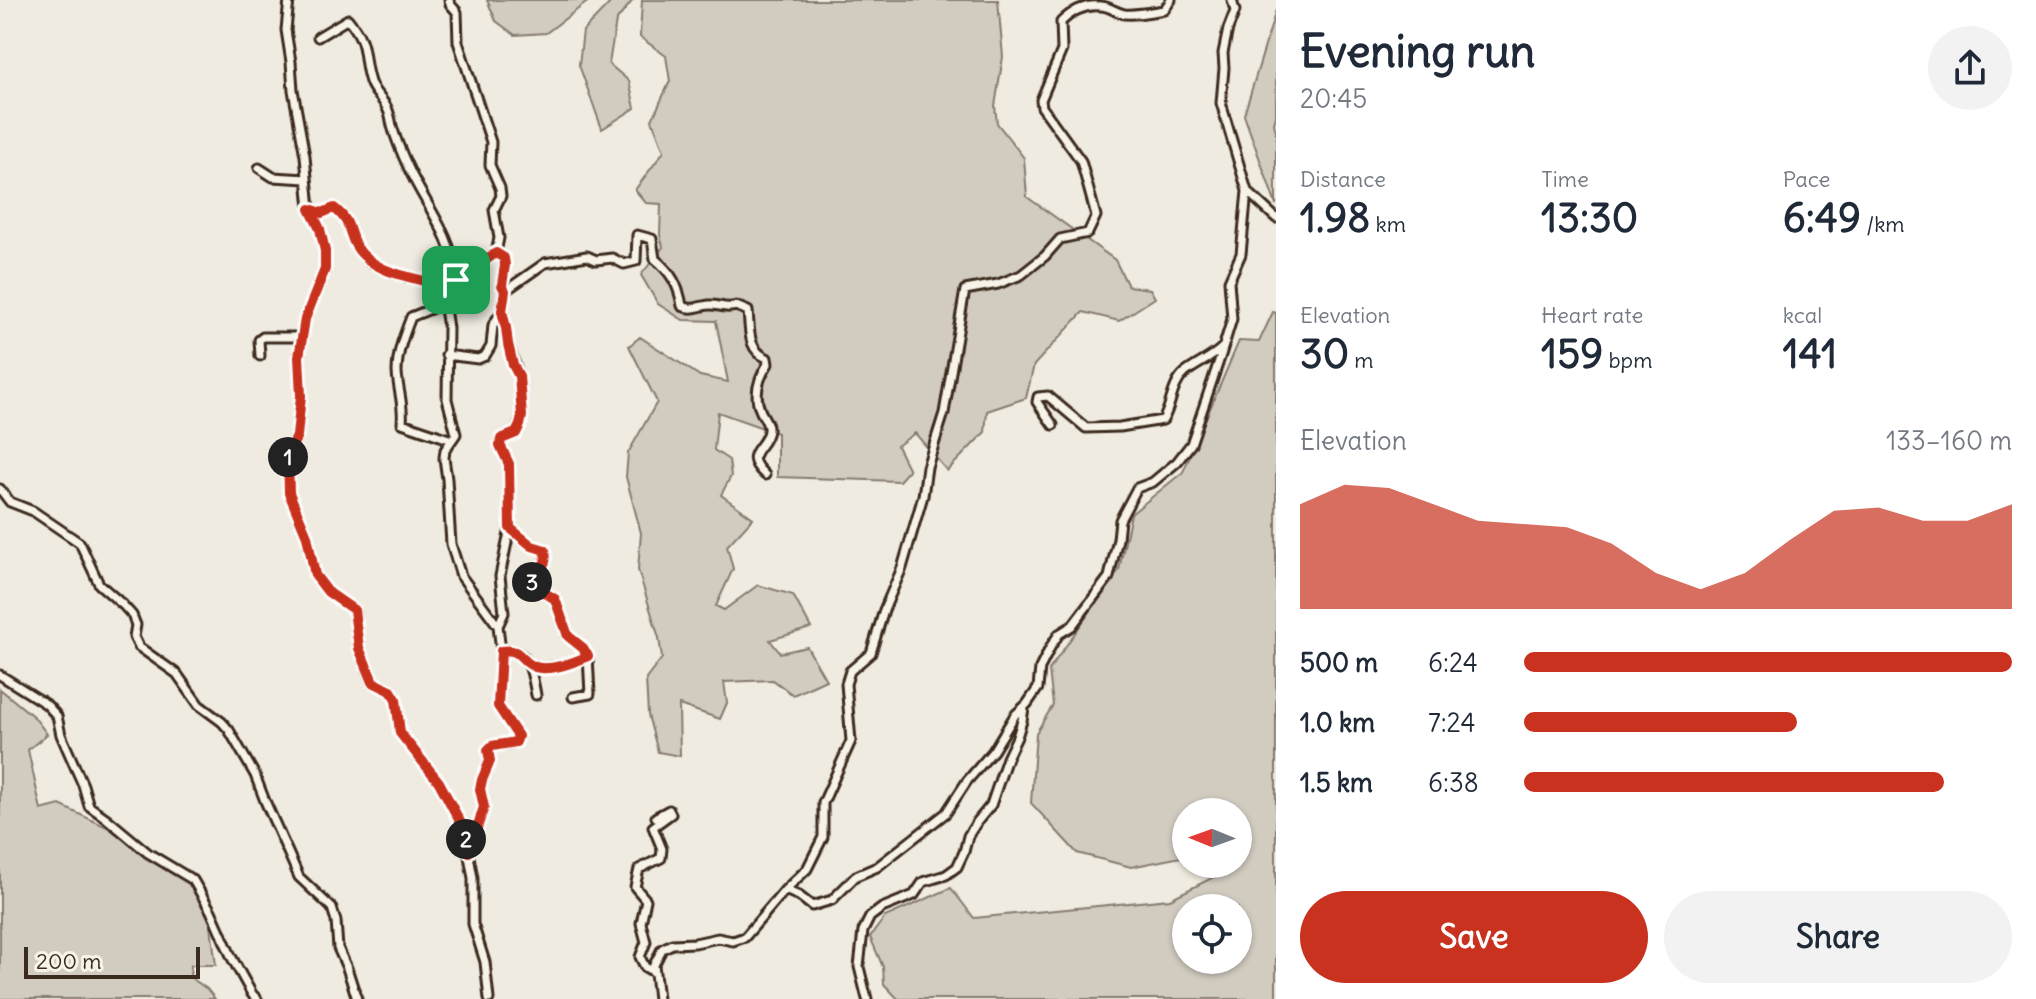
<!DOCTYPE html>
<html lang="en">
<head>
<meta charset="utf-8">
<style>
	body { margin:0; font-family:Delius,sans-serif; background:#f2f2f3; color:#1f2937; height:100vh; display:flex; flex-direction:column; font-size:30px; white-space:nowrap }
	* { box-sizing:border-box; margin:0 }
	p { font-size:26px; color:#747a83 }
	.icon { flex:none; width:44px; height:44px; fill:none; stroke:currentColor; stroke-width:2; stroke-linecap:round; stroke-linejoin:round }
	.map { position:relative; flex:1; overflow:hidden }
	.sheet { display:flex; flex-direction:column; background:#fff; width:760px }
	.sheet>* { flex:none }
	.needle { width:52px; rotate:271deg }
	.controls { position:absolute; left:1172px; top:798px; display:grid; gap:16px }
	.controls a { display:grid; place-items:center; width:80px; height:80px; border-radius:50%; background:#fff; box-shadow:0 2px 6px #0004; font-size:40px }
	.scale { position:absolute; left:24px; bottom:20px; width:176px; box-sizing:border-box; padding-left:8px; border:4px solid #3b2a1e; border-top:0; font-size:22px; line-height:28px; white-space:nowrap; color:#3b2a1e; -webkit-text-stroke:6px #f7f3e8; paint-order:stroke }
	.pin { position:absolute; display:grid; place-items:center; width:68px; height:68px; color:#fff; margin:-34px; border-radius:16px; box-shadow:0 4px 12px #0006 }
	.km { position:absolute; width:40px; height:40px; margin:-20px; border-radius:50%; background:#222; color:#fff; font-size:22px; line-height:40px; text-align:center }
	.round { display:grid; place-items:center; flex:none; width:84px; height:84px; border-radius:42px; background:#f2f2f3 }
	.summary { display:flex; align-items:center; justify-content:space-between; height:136px; padding:0 24px }
	h1 { font-size:44px; font-weight:700; line-height:60px }
	.figures { display:grid; grid-template-columns:repeat(3,1fr); gap:12px; height:136px; padding:8px 24px }
	.figures div { display:grid; align-content:center }
	.figures b { font-size:40px; font-weight:700 }
	.figures small { font-size:22px; font-weight:400 }
	.figures p { font-size:22px }
	.chart { height:224px; padding:16px 24px }
	.chart p { display:flex; justify-content:space-between }
	.chart svg { width:100%; height:144px; margin-top:8px; fill:#c8321e; opacity:.7 }
	.primary-button { display:flex; gap:16px; margin-top:auto; padding:16px 24px }
	.primary-button a { flex:1; height:92px; border-radius:48px; background:#c8321e; color:#fff; font-size:32px; font-weight:700; line-height:92px; text-align:center }
	.primary-button a+a { background:#f2f2f3; color:#1f2937 }
	ul { padding:0 24px; list-style:none; font-size:26px }
	li { display:grid; grid-template-columns:128px 96px 1fr; align-items:center; height:60px }
	li i { height:20px; border-radius:10px; background:#c8321e }
	main { display:flex; flex:1; min-height:0 }
	.map>svg:first-child { display:block }
	.green { fill:#d1cbc0; stroke:#867a6f; stroke-width:2; fill-rule:evenodd }
	.lines { fill:none; stroke-linecap:round; stroke-linejoin:round }
	.minor-casing { stroke:#3b2a1e; stroke-width:13 }
	.minor { stroke:#f7f3e8; stroke-width:7 }
	.route-casing { stroke:#fff; stroke-width:16 }
	.route { stroke:#c8321e; stroke-width:10 }
</style>
</head>
<body>
<main>
<div class="map">
<svg width="1276" height="999" viewBox="0 0 1276 999">
	<rect width="100%" height="100%" fill="#efebe0"/>
	<filter id="ink" filterUnits="userSpaceOnUse"><feTurbulence type="fractalNoise" baseFrequency=".0125" numOctaves="2"/><feDisplacementMap in="SourceGraphic" scale="16" xChannelSelector="R" yChannelSelector="G"/><feConvolveMatrix kernelMatrix="1 2 1 2 8 2 1 2 1" color-interpolation-filters="sRGB"/></filter>
	<g filter="url(#ink)">
		<path class="green" d="M 487,0 L 590,0 L 546,33 L 515,35 L 496,21 Z
			M 613,0 L 633,0 L 616,21 L 609,64 L 629,81 L 635,108 L 602,129 L 579,65 L 583,31 Z
			M 642,0 L 998,0 L 1003,57 L 995,106 L 997,123 L 1024,158 L 1027,197 L 1115,260 L 1128,286 L 1150,289 L 1155,298 L 1119,321 L 1083,312 L 1034,365 L 1026,398 L 987,411 L 985,432 L 947,471 L 915,433 L 897,446 L 909,470 L 899,481 L 777,477 L 777,433 L 718,412 L 714,450 L 729,460 L 731,476 L 721,495 L 753,518 L 727,546 L 733,569 L 716,606 L 724,610 L 758,585 L 793,595 L 811,628 L 770,640 L 780,653 L 807,647 L 826,680 L 793,695 L 773,680 L 724,682 L 727,703 L 720,719 L 679,705 L 680,756 L 658,752 L 648,715 L 646,679 L 662,658 L 659,638 L 638,570 L 641,533 L 626,477 L 628,453 L 657,402 L 629,346 L 640,337 L 700,376 L 728,382 L 716,321 L 683,320 L 658,304 L 641,275 L 663,247 L 660,235 L 661,204 L 646,203 L 635,190 L 664,151 L 652,120 L 670,81 L 666,56 L 640,37 Z
			M 1276,10 L 1276,116 L 1274,124 L 1276,131 L 1276,205 L 1244,115 Z
			M 1273,312 L 1276,313 L 1276,999 L 898,999 L 884,984 L 883,967 L 870,937 L 885,917 L 951,888 L 974,918 L 1170,899 L 1222,873 L 1229,864 L 1238,864 L 1238,812 L 1186,812 L 1186,856 L 1131,867 L 1077,853 L 1031,803 L 1036,733 L 1053,705 L 1049,670 L 1119,570 L 1131,514 L 1183,472 L 1239,341 L 1259,342 ZM 1186,908 L 1238,908 L 1238,960 L 1186,960 Z
			M 0,689 L 34,717 L 47,734 L 28,750 L 41,810 L 60,805 L 143,844 L 185,878 L 208,905 L 216,965 L 191,965 L 190,977 L 207,989 L 215,999 L 0,999 Z"/>
		<g class="lines">
			<defs>
				<path id="minor" d="M 289,0 L 286,30 L 291,62 L 293,90 L 305,156 L 310,209 L 320,229 L 325,251 L 325,269 L 305,319 L 299,357 L 301,396 L 297,436 L 288,456 L 289,493 L 307,536 L 315,575 L 328,592 L 354,610 L 359,648 L 373,682 L 391,691 L 396,699 L 400,733 L 439,782 L 464,829 L 473,878 L 473,924 L 485,962 L 489,999
					M 449,0 L 450,4 L 457,12 L 458,42 L 491,142 L 490,165 L 500,188 L 501,196 L 494,210 L 499,238 L 496,253 L 447,287 L 444,302 L 448,328 L 447,399 L 456,434 L 445,450 L 444,458 L 447,479 L 451,544 L 461,576 L 498,626 L 501,651 L 498,706 L 518,736 L 516,742 L 492,746 L 488,750 L 490,761 L 482,780 L 480,789 L 484,807 L 470,850
					M 318,37 L 348,19 C 370,46 361,54 370,82 C 373,92 383,99 387,108 C 390,114 391,120 392,126 C 396,140 402,154 408,167 C 425,205 454,237 456,280
					M 259,168 L 273,177 L 307,179
					M 1247,191 L 1276,218
					M 310,209 L 322,213 L 334,208 C 352,222 347,230 356,246 C 373,276 418,277 447,287
					M 496,253 L 504,258 C 506,269 501,280 505,291
					M 444,302 C 434,309 422,312 411,317 C 404,335 397,353 397,372 C 398,391 404,404 402,423 L 452,440
					M 446,355 L 478,359 L 485,356 L 491,346 L 493,325 L 502,311 L 505,291 L 545,263 L 587,256 L 596,260 L 612,258 L 624,264 L 636,261 L 637,235 L 652,239 L 655,259 C 671,272 679,286 682,306 C 693,311 698,306 709,305 C 719,304 725,310 736,306 L 748,311 C 750,329 747,350 767,358 L 768,364 C 758,379 753,395 761,412 C 764,418 769,424 768,430 C 766,450 740,452 765,475
					M 260,356 L 259,340 L 263,337 L 302,337
					M 1053,425 L 1037,402 L 1038,397 L 1048,396 L 1086,428 L 1120,427 L 1163,420 C 1172,405 1171,385 1185,373 C 1198,363 1212,358 1223,347
					M 0,489 L 10,502 L 33,511 L 80,543 L 99,584 L 123,605 L 132,615 L 136,625 L 134,637 L 139,647 L 177,674 L 199,705 L 222,722 L 229,730 L 255,775 L 265,801 L 299,877 L 332,908 L 336,921 L 338,948 L 347,968 L 357,999
					M 510,528 L 532,546 L 545,550 C 548,567 541,565 532,577 L 532,585 L 555,599 L 568,636 L 583,648 L 588,656
					M 498,626 L 504,613 L 500,576 L 510,528 L 509,464 L 500,445 L 501,439 L 516,433 L 522,416 L 519,376 L 508,344 L 506,328 L 502,311
					M 501,651 C 530,646 532,674 536,695
					M 530,666 C 550,670 570,665 588,656 L 590,694 L 573,697
					M 0,675 L 46,704 L 57,716 L 61,735 L 83,785 L 89,806 L 106,818 L 148,853 L 193,880 L 211,911 L 232,958 L 252,994 L 257,999
					M 785,890 L 799,896 L 812,906 L 832,900 L 856,876 L 877,867 L 946,813 L 967,781 L 993,751 L 1015,715 L 1027,704 L 1038,688 L 1040,668 L 1051,646 L 1059,634 L 1072,626 L 1109,577 L 1118,539 L 1120,520 L 1137,488 L 1153,482 L 1177,462 L 1191,444 L 1221,355 L 1232,319 L 1229,281 L 1241,254 L 1247,191 L 1221,103 L 1224,68 L 1223,53 L 1228,29 L 1235,11 L 1232,0
					M 653,967 L 652,971 L 645,967 L 640,957 L 646,942 L 641,923 L 646,900 L 635,887 L 639,869 L 661,858 L 662,849 L 653,827 L 671,814 L 669,810 L 656,817
					M 658,999 L 654,965 L 662,949 L 672,944 L 695,943 L 718,938 L 733,941 L 745,937 L 785,890 L 807,869 L 823,837 L 823,803 L 851,741 L 846,684 L 850,671 L 871,653 L 884,610 L 902,568 L 923,496 L 927,467 L 944,413 L 965,290 L 998,284 L 1021,275 L 1045,256 L 1060,239 L 1088,233 L 1096,216 L 1081,161 L 1042,107 L 1041,100 L 1062,50 L 1061,22 C 1072,11 1085,4 1101,6 C 1109,6 1117,13 1125,14 C 1138,15 1151,12 1164,10 L 1171,0
					M 867,999 L 859,967 L 863,931 L 870,917 L 882,908 L 914,895 L 923,882 L 946,875 L 957,867 L 964,852 L 968,836 L 977,822 L 991,805 L 1007,758 L 1017,737 L 1022,721 L 1024,708"/>
			</defs>
			<use href="#minor" class="minor-casing"/>
			<use href="#minor" class="minor"/>
		</g>
	</g>
	<g class="lines" filter="url(#ink)">
		<defs>
			<path id="route" d="M 334,208 C 352,222 347,230 356,246 C 374,276 418,277 447,287 L 496,253 L 504,258 L 505,265 L 502,285 L 505,291 L 502,311 L 506,328 L 508,344 L 513,365 L 519,376 L 522,416 L 520,425 L 516,433 L 501,439 L 500,445 L 509,464 L 510,528 L 532,546 L 545,550 C 548,567 541,565 532,577 L 532,585 L 555,599 L 568,636 L 583,648 L 588,656 C 575,662 547,673 533,666 C 519,660 522,648 501,651 L 498,706 L 518,736 L 516,742 L 492,746 L 488,750 L 490,761 L 482,780 L 480,789 L 484,807 L 469,852 L 464,829 L 439,782 L 400,733 L 396,699 L 391,691 L 373,682 L 359,648 L 354,610 L 328,592 L 315,575 L 307,536 L 289,493 L 288,456 L 297,436 L 301,396 L 299,357 L 305,319 L 325,269 L 325,251 L 320,229 L 310,209 L 322,213 Z"/>
		</defs>
		<use href="#route" class="route-casing"/>
		<use href="#route" class="route"/>
	</g>
</svg>
<div class="controls">
<a><svg class="needle" viewBox="-14 -14 28 28"><path d="M0-13l5 13h-10z" fill="#e53935"/><path d="M0 13l5-13h-10z" fill="#747a83"/></svg></a>
<a><svg class="icon" aria-label="locate" viewBox="0 0 24 24"><circle cx="12" cy="12" r="6"/><path d="M12 2v4M12 18v4M2 12h4M18 12h4"/></svg></a>
</div>
<div class="scale">200 m</div>
<div class="pin" style="left:456px;top:280px;background:#1e9e55"><svg class="icon" aria-label="arrive" viewBox="0 0 24 24"><path d="M6 21V4h12l-3 4 3 4H6"/></svg></div>
<b class="km" style="left:288px;top:457px">1</b>
<b class="km" style="left:466px;top:839px">2</b>
<b class="km" style="left:532px;top:582px">3</b>
</div>
<section class="sheet">
<div class="summary"><div><h1>Evening run</h1><p>20:45</p></div><a class="round"><svg class="icon" aria-label="share" viewBox="0 0 24 24"><path d="M12 15V3M7 8l5-5 5 5M5 13v7h14v-7"/></svg></a></div>
<div class="figures">
<div><p>Distance</p><b>1.98<small> km</small></b></div>
<div><p>Time</p><b>13:30</b></div>
<div><p>Pace</p><b>6:49<small> /km</small></b></div>
</div>
<div class="figures">
<div><p>Elevation</p><b>30<small> m</small></b></div>
<div><p>Heart rate</p><b>159<small> bpm</small></b></div>
<div><p>kcal</p><b>141</b></div>
</div>
<div class="chart"><p><span>Elevation</span>133–160 m</p>
<svg viewBox="0 0 160 44" preserveAspectRatio="none"><path d="M0 44V12L10 6L20 7L30 12L40 17L50 18L60 19L70 24L80 33L90 38L100 33L110 23L120 14L130 13L140 17L150 17L160 12V44z"/></svg>
</div>
<ul>
<li><b>500 m</b>6:24<i style="width:100%"></i></li>
<li><b>1.0 km</b>7:24<i style="width:56%"></i></li>
<li><b>1.5 km</b>6:38<i style="width:86%"></i></li>
</ul>
<div class="primary-button"><a>Save</a><a>Share</a></div>
</section>
</main>
</body>
</html>
